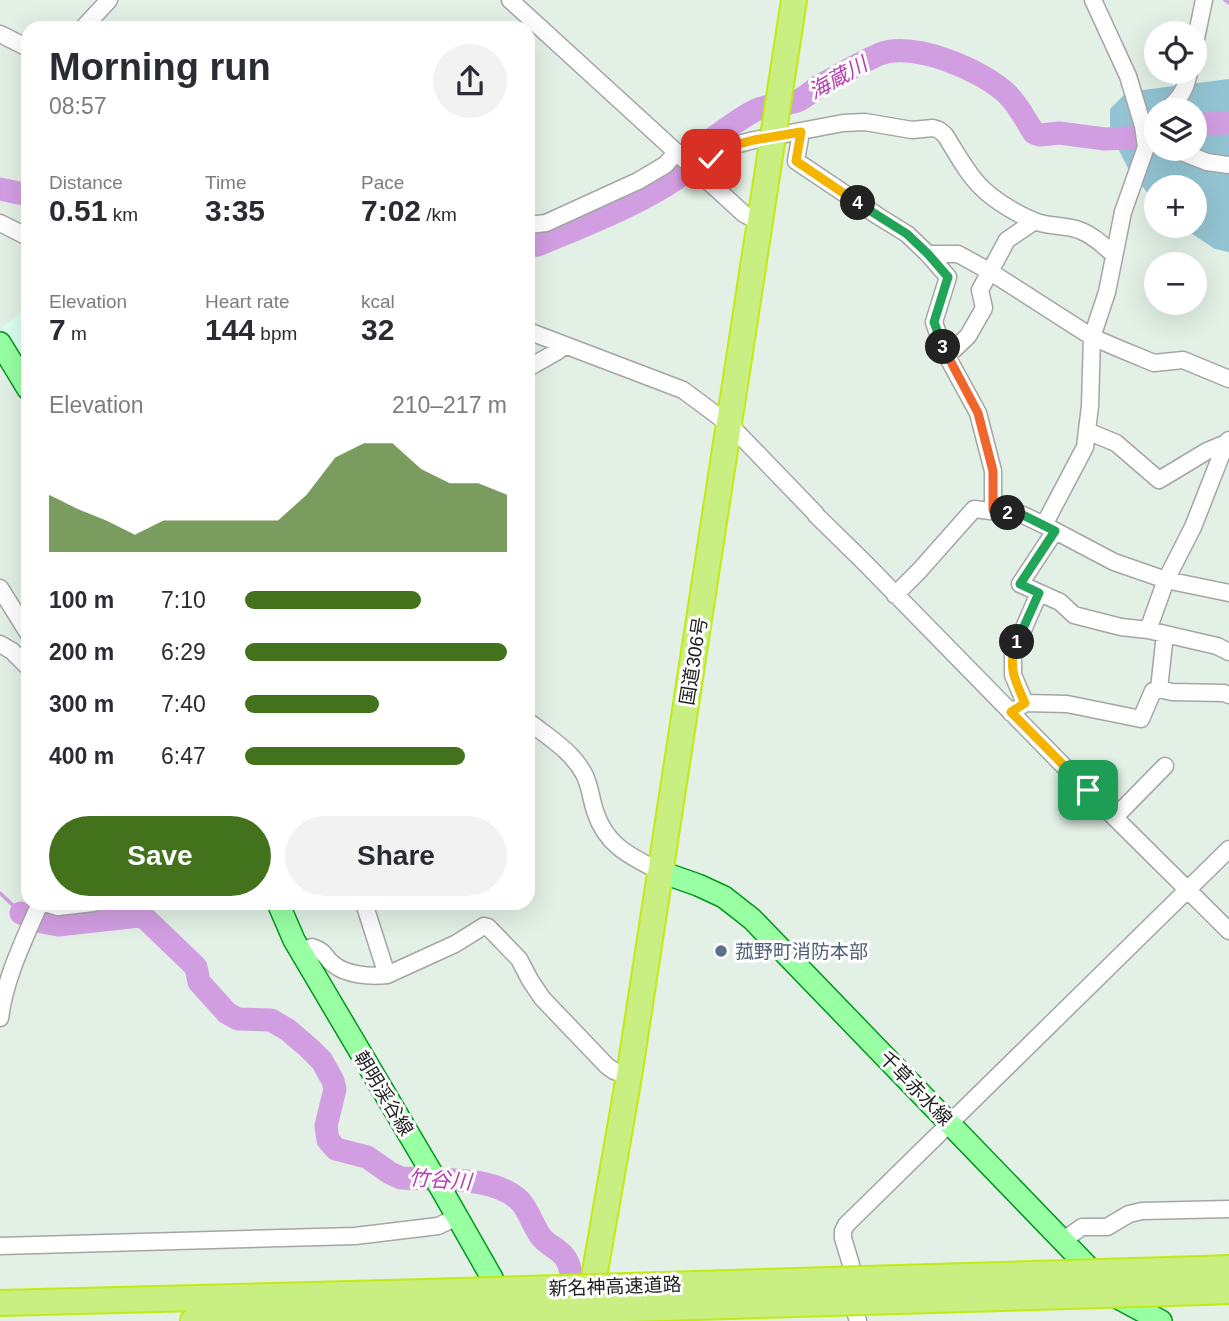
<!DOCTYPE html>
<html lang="en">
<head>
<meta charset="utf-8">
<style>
	body { margin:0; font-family:Arial,"Noto Sans JP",sans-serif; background:#f2f2f3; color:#2b2b33; height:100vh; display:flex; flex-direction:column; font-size:26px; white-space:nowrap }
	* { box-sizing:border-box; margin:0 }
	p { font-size:23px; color:#7c7c81 }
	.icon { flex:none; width:38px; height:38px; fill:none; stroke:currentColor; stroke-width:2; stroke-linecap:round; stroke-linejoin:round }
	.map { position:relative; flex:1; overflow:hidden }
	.panel { position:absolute; left:21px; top:21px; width:514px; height:889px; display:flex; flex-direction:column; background:#fff; border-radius:21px; box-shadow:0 7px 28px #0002 }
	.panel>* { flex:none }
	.fabs { position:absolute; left:1144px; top:21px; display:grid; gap:14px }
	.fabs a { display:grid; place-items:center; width:63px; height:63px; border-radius:50%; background:#fff; box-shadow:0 7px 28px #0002; font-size:35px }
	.pin { position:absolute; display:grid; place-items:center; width:60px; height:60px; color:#fff; margin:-30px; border-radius:14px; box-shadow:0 4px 10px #0006 }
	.km { position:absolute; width:35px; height:35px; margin:-18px; border-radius:50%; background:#222; color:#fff; font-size:19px; line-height:35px; text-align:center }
	.round { display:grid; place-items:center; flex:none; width:74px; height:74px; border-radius:37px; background:#f2f2f3 }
	.head { display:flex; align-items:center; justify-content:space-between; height:119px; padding:0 28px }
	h1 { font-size:38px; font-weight:600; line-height:52px }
	.stats { display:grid; grid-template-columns:repeat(3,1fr); gap:10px; height:119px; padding:7px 28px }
	.stats div { display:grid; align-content:center }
	.stats b { font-size:30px; font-weight:600 }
	.stats small { font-size:19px; font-weight:400 }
	.stats p { font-size:19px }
	.chart { height:196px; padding:14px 28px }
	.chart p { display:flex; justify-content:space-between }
	.chart svg { width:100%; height:126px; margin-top:7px; fill:#42731c; opacity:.7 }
	.primary-button { display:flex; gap:14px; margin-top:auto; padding:14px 28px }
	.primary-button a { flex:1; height:80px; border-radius:42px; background:#42731c; color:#fff; font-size:28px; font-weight:600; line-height:80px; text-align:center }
	.primary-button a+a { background:#f2f2f3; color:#2b2b33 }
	ul { padding:0 28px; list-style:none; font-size:23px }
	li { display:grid; grid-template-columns:112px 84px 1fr; align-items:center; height:52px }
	li i { height:18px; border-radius:9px; background:#42731c }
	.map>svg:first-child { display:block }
	.education { fill:#dcffef }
	.forest { fill:#93c4d3; fill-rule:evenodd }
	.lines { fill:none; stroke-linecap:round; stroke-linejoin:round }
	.stream { stroke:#d29ee2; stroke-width:3.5 }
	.river { stroke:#d29ee2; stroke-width:23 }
	.minor-casing { stroke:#a5a5a5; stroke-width:19 }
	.major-casing { stroke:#00971f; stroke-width:24 }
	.highway-casing { stroke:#c1eb12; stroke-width:28 }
	.minor { stroke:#fff; stroke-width:16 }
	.major { stroke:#98ffa3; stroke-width:21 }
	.highway { stroke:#c9ef82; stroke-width:24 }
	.highway-bridge-casing { stroke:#c1eb12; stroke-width:28; stroke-linecap:butt }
	.highway-bridge { stroke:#c9ef82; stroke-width:24 }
	.split-1-casing { stroke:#fff; stroke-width:14 }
	.split-2-casing { stroke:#fff; stroke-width:14 }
	.split-3-casing { stroke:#fff; stroke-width:14 }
	.split-4-casing { stroke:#fff; stroke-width:14 }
	.split-5-casing { stroke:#fff; stroke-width:14 }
	.split-1 { stroke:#f5b400; stroke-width:9 }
	.split-2 { stroke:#22a559; stroke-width:9 }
	.split-3 { stroke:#f0652b; stroke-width:9 }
	.split-4 { stroke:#22a559; stroke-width:9 }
	.split-5 { stroke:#f5b400; stroke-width:9 }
	.service-dot { fill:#5c6f8a; stroke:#fff; stroke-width:2.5 }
	.labels { text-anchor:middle; stroke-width:6; stroke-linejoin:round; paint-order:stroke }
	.street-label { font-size:19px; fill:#1e1e1e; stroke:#fff }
	.service-label { font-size:19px; fill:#4e5e75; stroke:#fff; text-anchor:start }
	.water-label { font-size:21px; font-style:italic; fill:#b740b2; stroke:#fff }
</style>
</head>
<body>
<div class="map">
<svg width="1229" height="1321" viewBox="0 0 1229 1321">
	<rect width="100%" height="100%" fill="#e2f0e5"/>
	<path class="education" d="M 28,308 L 28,373 L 1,327 Z"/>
	<path class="forest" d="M 1229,79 L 1229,252 L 1215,249 L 1180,226 L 1195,226 L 1195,187 L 1157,187 L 1157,204 L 1130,172 L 1110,133 L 1110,109 L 1127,92 ZM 1157,110 L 1195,110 L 1195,149 L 1157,149 Z"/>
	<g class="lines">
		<path class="stream" d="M 1225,0 L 1229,3
			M 0,893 L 21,913"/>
		<path class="river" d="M 1195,124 L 1229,123
			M 0,189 L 28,195
			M 528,246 L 538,245 C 583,226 636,206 676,179 C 691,168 701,148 716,136 C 726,129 745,115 756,110 C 768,104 784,106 797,101 C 805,98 812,91 819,86 C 839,75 859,63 880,54 C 914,41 982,70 1007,94 C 1018,104 1026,121 1034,133 L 1040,135 L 1059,133 L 1105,139 L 1129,138 L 1157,134
			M 21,913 L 42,922 L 58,925 L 139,916 L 146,919 L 196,967 L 199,982 L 227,1013 L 238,1019 L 271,1020 L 288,1030 L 309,1048 L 322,1061 L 333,1081 L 335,1089 L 326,1126 L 328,1140 L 336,1149 L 367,1157 L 390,1173 L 401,1178 C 436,1180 494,1175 520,1201 C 530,1212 533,1227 542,1238 C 549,1246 561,1250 566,1259 C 576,1275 567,1287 583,1304"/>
		<defs>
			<path id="minor" d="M 510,0 L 744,214 L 760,222
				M 83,28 L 109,0
				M 0,34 L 28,48
				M 1195,43 L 1204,0
				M 1166,110 C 1180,99 1186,89 1189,72
				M 801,132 L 796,161 L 878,216 L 907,234 L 928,254 L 958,254 L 989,271 L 1092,337 L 1120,349 L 1154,363 L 1183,360 L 1229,379
				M 1174,149 L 1207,162 L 1229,165
				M 702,174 L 711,159 L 723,148 L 754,140 L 843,123 L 865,122 L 912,130 L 933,128 L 939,130 L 945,135 C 956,152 967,174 982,188 C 995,201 1020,216 1037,222 C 1051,227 1066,225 1079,230 C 1093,235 1104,246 1114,255
				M 0,223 L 28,237
				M 528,225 L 546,223 L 638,181 L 665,165 L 677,152
				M 928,254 L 948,277 L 934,322 L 943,349 L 978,413 L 993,471 L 993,510
				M 528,331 L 683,390 L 730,425 L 815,513 L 816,515 L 864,562 L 1097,800 L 1229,931
				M 947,356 L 968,336 L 984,308 L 980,290 L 1007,240 L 1035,221
				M 528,368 L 558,351 L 565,345
				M 1087,431 L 1116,443 L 1159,480 L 1207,451 L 1226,443
				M 1044,525 L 1085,447 L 1090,406 L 1092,337 L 1107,292 L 1123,212 L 1146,147 L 1143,126 L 1128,76 L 1093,0
				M 1055,531 L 1020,584 L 1060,602 L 1074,615 L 1121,627 L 1148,630 L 1166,580 L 1193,527 L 1226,443 L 1229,440
				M 0,588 L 28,633
				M 895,595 L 919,571 L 974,509 L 1023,515 L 1044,525 L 1114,562 L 1166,580 L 1229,593
				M 1148,630 L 1217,646 L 1229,652
				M 0,644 L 12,651 L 28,667
				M 1159,689 L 1165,634
				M 1025,703 L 1013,675 L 1013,653 L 1039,593
				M 1011,713 L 1025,703 L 1067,704 L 1141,719 L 1153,691 L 1159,689 L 1172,692 L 1224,693 L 1229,695
				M 528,721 C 548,737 572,751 584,774 C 590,785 591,799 595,811 C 606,846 630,856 661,872
				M 1115,817 L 1165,766
				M 45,903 L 58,907 L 93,903
				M 364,903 L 387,975
				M 300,951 L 312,947 C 327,952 323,956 333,964 C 346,975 370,977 387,975 L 455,944 L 484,926 L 488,927 L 519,959 L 530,980 L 542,998 L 607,1066 L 614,1071 L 629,1076
				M 0,1018 C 5,978 24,940 40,903
				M 1062,1241 L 1082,1227 L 1107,1227 L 1129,1214 L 1142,1211 L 1229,1209
				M 0,1246 L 355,1236 L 438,1226 L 457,1217
				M 858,1321 L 851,1299 L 852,1268 L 843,1238 L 843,1231 L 846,1225 L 1229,849"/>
			<path id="major" d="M 0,343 L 28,389
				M 661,872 L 698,885 L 724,897 L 752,919 L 1118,1298 L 1161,1321
				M 278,903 L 294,940 L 443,1192 L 492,1278 L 503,1302"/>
			<path id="highway" d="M 780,91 L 794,0
				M 1202,1269 L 1229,1268
				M 1203,1292 L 1229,1291
				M 0,1303 L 426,1292
				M 589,1306 L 629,1076 L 772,143
				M 193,1321 L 426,1315"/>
		</defs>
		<use href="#minor" class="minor-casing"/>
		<use href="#major" class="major-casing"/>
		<use href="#highway" class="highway-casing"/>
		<use href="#minor" class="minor"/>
		<use href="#major" class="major"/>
		<use href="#highway" class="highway"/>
		<defs>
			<path id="highway-bridge" d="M 772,143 L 780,91
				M 426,1292 L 1202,1269
				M 426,1315 L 1203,1292"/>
		</defs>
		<use href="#highway-bridge" class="highway-bridge-casing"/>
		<use href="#highway-bridge" class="highway-bridge"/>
	</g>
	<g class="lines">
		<defs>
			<path id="split-1" d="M 1017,642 C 1007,666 1015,681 1025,703 L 1011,712 L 1088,790"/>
			<path id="split-2" d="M 1008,513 L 1023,515 L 1055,531 L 1020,584 L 1039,593 L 1017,642"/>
			<path id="split-3" d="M 943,347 L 978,413 L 993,471 L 993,510 L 1008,513"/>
			<path id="split-4" d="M 858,203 L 907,234 L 928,254 L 948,277 L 934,322 L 943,347"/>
			<path id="split-5" d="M 711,159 L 723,148 L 754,140 L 801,132 L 796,161 L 858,203"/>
		</defs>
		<use href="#split-1" class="split-1-casing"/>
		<use href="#split-2" class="split-2-casing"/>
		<use href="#split-3" class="split-3-casing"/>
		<use href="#split-4" class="split-4-casing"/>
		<use href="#split-5" class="split-5-casing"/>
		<use href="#split-1" class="split-1"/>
		<use href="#split-2" class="split-2"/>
		<use href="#split-3" class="split-3"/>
		<use href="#split-4" class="split-4"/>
		<use href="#split-5" class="split-5"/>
	</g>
	<circle class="service-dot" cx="721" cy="951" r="7"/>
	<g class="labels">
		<g class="street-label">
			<text transform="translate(693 661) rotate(-81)" y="7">国道306号</text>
			<text transform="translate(916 1088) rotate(46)" y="7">千草赤水線</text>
			<text transform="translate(384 1093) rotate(59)" y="7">朝明渓谷線</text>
			<text transform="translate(615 1286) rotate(-2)" y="7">新名神高速道路</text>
		</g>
		<g class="service-label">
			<text x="735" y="958">菰野町消防本部</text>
		</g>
		<g class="water-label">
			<text transform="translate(838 78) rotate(-29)" y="7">海蔵川</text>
			<text transform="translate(440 1180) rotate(4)" y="7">竹谷川</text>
		</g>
	</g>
</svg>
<div class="fabs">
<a><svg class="icon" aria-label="locate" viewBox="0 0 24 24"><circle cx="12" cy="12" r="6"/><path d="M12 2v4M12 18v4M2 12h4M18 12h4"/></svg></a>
<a><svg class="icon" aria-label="layers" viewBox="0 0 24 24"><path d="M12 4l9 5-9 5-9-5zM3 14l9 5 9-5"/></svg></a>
<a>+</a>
<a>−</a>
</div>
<div class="pin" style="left:1088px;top:790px;background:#1e9e55"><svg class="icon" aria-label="arrive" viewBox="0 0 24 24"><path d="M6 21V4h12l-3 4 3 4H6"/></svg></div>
<div class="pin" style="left:711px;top:159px;background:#d93025"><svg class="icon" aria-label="check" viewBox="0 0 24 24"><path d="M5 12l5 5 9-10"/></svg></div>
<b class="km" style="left:1017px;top:642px">1</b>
<b class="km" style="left:1008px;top:513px">2</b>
<b class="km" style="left:943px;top:347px">3</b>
<b class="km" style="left:858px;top:203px">4</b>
<section class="panel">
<div class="head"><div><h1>Morning run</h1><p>08:57</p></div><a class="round"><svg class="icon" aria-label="share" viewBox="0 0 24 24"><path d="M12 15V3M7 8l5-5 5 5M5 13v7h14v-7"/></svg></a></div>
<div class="stats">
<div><p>Distance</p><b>0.51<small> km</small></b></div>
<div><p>Time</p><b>3:35</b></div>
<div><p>Pace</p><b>7:02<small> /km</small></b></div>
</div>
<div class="stats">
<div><p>Elevation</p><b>7<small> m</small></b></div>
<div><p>Heart rate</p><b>144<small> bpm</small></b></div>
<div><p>kcal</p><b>32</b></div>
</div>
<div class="chart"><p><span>Elevation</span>210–217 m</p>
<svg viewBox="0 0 160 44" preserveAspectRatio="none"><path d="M0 44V24L10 29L20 33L30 38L40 33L50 33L60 33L70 33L80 33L90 24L100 11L110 6L120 6L130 15L140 20L150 20L160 24V44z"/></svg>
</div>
<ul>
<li><b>100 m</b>7:10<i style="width:67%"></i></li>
<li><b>200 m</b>6:29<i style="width:100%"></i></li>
<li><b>300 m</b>7:40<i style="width:51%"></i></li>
<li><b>400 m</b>6:47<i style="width:84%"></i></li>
</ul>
<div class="primary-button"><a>Save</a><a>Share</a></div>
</section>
</div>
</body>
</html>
